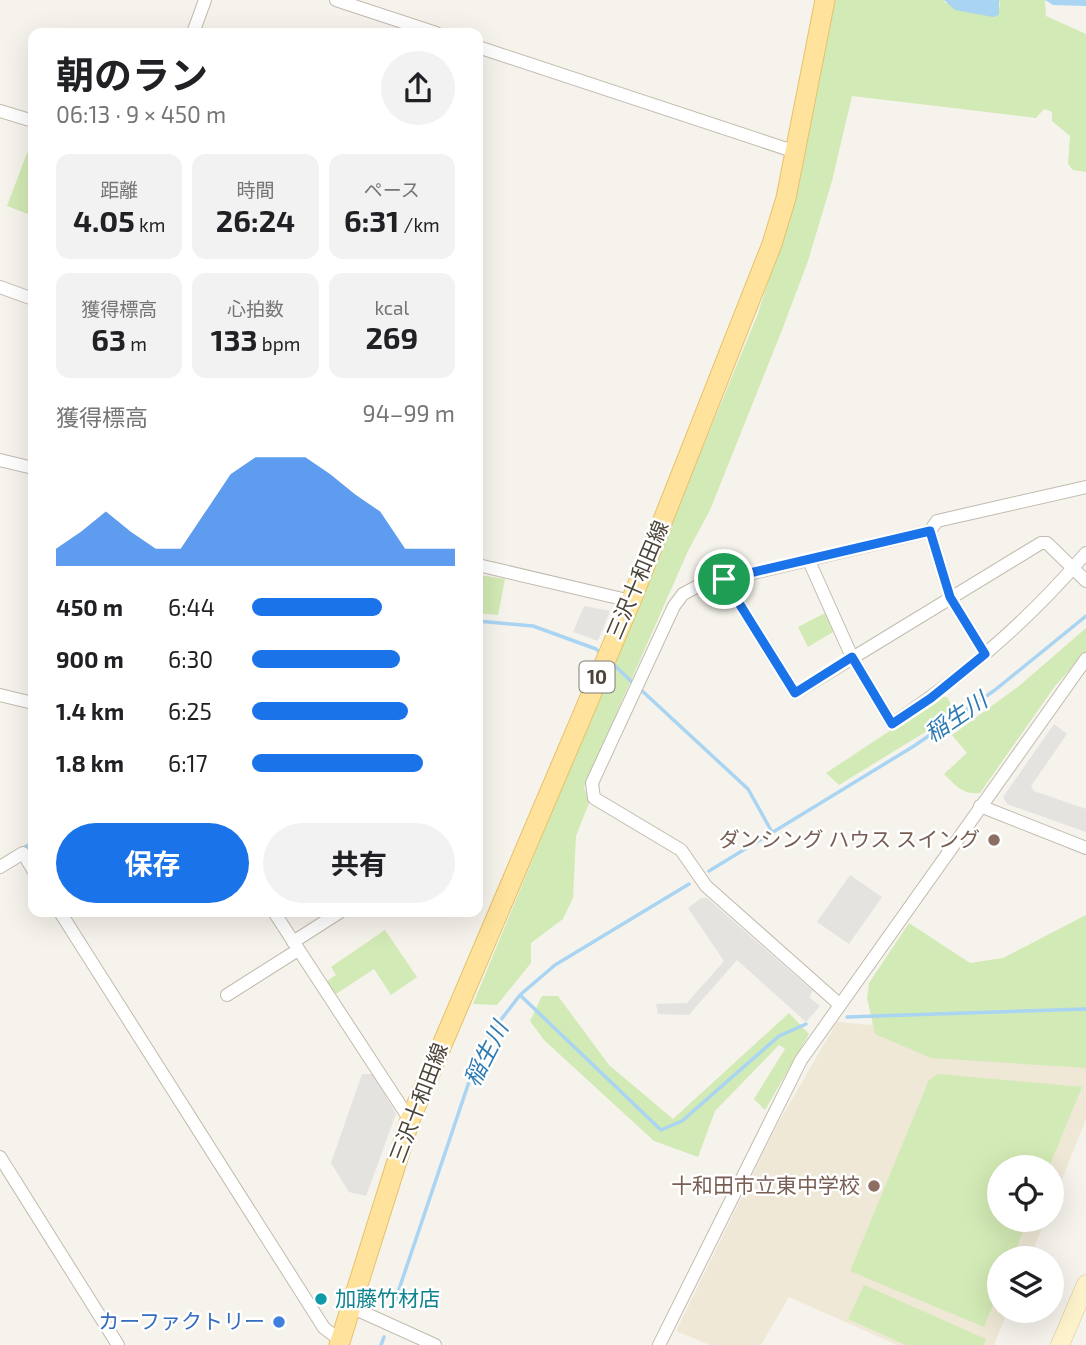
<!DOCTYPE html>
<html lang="ja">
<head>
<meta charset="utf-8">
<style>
	body { margin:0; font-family:"Exo 2","Noto Sans JP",sans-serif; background:#f2f2f2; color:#202124; height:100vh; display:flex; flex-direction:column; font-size:26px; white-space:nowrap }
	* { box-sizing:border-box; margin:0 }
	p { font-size:23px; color:#757577 }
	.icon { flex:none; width:38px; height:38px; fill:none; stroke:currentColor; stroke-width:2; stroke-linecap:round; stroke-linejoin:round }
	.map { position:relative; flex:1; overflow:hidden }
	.side { position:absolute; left:28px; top:28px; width:455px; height:889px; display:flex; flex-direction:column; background:#fff; border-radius:14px; box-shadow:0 7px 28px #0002 }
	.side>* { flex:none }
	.controls { position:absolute; left:987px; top:1155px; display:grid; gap:14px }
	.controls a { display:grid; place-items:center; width:77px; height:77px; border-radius:50%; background:#fff; box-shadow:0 7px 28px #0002; font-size:35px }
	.pin { position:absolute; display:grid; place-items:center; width:60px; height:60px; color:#fff; margin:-30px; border:4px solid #fff; border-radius:50%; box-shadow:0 2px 7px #0007 }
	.round { display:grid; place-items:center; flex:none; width:74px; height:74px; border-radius:37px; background:#f2f2f2 }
	.headline { display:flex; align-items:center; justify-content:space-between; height:119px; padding:0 28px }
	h1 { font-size:38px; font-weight:700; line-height:52px }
	.figures { display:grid; grid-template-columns:repeat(3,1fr); gap:10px; height:119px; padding:7px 28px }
	.figures div { display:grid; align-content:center; border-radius:14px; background:#f2f2f2; text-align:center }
	.figures b { font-size:30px; font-weight:700 }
	.figures small { font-size:19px; font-weight:400 }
	.figures p { font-size:19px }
	.chart { height:196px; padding:14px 28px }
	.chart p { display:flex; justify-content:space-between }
	.chart svg { width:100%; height:126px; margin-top:7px; fill:#1a73e8; opacity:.7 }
	.button { display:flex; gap:14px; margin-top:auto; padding:14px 28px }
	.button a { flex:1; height:80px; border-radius:42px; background:#1a73e8; color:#fff; font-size:28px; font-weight:700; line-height:80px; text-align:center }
	.button a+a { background:#f2f2f2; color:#202124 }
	ul { padding:0 28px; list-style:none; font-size:23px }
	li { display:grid; grid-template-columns:112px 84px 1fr; align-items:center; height:52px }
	li i { height:18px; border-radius:9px; background:#1a73e8 }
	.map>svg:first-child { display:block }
	.education { fill:#efe8d6 }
	.green { fill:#d2eab5 }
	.parking { fill:#e5e3e0 }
	.water { fill:#a9d4f2 }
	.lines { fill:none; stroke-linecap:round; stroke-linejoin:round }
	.stream { stroke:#a9d4f2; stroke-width:3.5 }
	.street-casing { stroke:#c2bbae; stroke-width:14 }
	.secondary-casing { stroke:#d6c79b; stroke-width:19 }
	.primary-casing { stroke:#e6c16a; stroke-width:21 }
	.street { stroke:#fff; stroke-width:12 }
	.secondary { stroke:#fff3cd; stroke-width:18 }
	.primary { stroke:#ffe39c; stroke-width:19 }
	.route-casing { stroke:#fff; stroke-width:14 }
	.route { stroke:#1a73e8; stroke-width:9 }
	.education-dot { fill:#8d6e63; stroke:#fff; stroke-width:2.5 }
	.culture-dot { fill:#0f9aa8; stroke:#fff; stroke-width:2.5 }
	.shop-dot { fill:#3f7fe0; stroke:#fff; stroke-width:2.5 }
	.labels { text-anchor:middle; stroke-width:5; stroke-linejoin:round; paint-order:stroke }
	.shield { fill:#fff; stroke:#817c74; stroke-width:2 }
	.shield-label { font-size:19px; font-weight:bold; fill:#4b4439 }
	.street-label { font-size:21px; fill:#4b4439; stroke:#fff }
	.education-label { font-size:21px; fill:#785e54; stroke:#fff; text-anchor:end }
	.culture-label { font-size:21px; fill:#0d838f; stroke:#fff; text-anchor:start }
	.shop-label { font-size:21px; fill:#366cbe; stroke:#fff; text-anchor:end }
	.water-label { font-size:23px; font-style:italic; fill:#2e7ab2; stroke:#fff }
</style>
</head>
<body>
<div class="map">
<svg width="1086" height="1345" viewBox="0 0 1086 1345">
	<rect width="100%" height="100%" fill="#f6f3ec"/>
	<path class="education" d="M 837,1022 L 1086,1044 L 1086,1119 L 1052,1204 L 1052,1167 L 999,1167 L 999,1220 L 1045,1220 L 1030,1258 L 999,1258 L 999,1311 L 1008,1311 L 994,1345 L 897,1345 L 789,1297 L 761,1345 L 710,1345 L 676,1331 L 777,1125 Z"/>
	<path class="green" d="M 835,0 L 944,0 L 945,3 L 1000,7 L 999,0 L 1045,0 L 1046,16 L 1086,34 L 1086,172 L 1073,170 L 1068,164 L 1070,136 L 1052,121 L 1052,112 L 1044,109 L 1036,118 L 852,96 L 832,181 L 808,261 L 782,330 L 710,510 L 688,551 L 584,787 L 589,803 L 576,836 L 573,898 L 563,919 L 531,943 L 531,963 L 497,1005 L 473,1004 L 757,316 L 798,190 Z
		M 33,137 L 33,216 L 7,206 Z
		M 478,575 L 505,579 L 498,615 L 478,613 Z
		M 825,613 L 833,632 L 808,647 L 798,627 Z
		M 1086,628 L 1086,652 L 1055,686 L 980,793 C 963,795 956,786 944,774 L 967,753 L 952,735 L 1019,686 Z
		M 941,697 L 947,697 L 954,710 L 953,715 L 839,785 L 826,773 Z
		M 1086,915 L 1086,1068 L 931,1058 L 875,1034 L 867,998 L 869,983 L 909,923 L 970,963 L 1003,958 Z
		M 385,930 L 417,977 L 391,995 L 374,969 L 336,994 L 327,981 L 336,975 L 331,967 Z
		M 542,996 L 558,996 L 609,1065 L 673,1119 L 789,1013 L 809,1034 L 765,1110 L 754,1099 L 785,1049 L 779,1045 L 715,1111 L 698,1157 L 654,1141 L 544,1040 L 530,1021 Z
		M 938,1074 L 1082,1087 L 1049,1167 L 999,1167 L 999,1220 L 1028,1220 L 1012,1258 L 999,1258 L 999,1290 L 984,1327 L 850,1271 L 929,1080 Z
		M 864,1285 L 986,1339 L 984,1345 L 906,1345 L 848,1319 Z"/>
	<path class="parking" d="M 584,606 L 610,611 L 598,641 L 573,632 Z
		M 1054,724 L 1067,734 L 1031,786 L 1034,791 L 1086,809 L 1086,832 L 1007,804 L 1003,797 Z
		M 850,875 L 882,897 L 849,944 L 817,922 Z
		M 701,898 L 707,898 L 813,991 L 809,997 L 820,1006 L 806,1022 L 737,960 L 689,1015 L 658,1014 L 656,1004 L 687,1003 L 724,961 L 688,908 Z
		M 362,1074 L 373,1074 L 396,1114 L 366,1196 L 349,1192 L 331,1163 Z"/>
	<path class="water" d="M 944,0 L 999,0 L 999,15 L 993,17 L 955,10 Z
		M 1045,0 L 1086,0 L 1086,6 L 1053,5 Z"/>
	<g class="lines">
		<path class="stream" d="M 478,621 L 533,626 L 596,649 L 602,654
			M 611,662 L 633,683
			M 639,688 L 748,789 L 772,832
			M 22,849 L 33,842
			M 709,871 L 914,746 L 995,690 L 1086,616
			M 520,995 L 661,1130 L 682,1121 L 779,1036 L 806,1024
			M 847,1017 L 1086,1009
			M 393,1307 L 471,1076 L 490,1034 L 520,995 L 555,965 L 689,884
			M 381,1345 L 384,1337"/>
		<defs>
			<path id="street" d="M 336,0 L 436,33
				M 193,33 L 205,0
				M 478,47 L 796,152
				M 0,111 L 33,121
				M 0,287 L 33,299
				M 0,460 L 33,468
				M 930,531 L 937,521 L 1086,487
				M 809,561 L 852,657 L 892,724 C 964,676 1030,619 1086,553
				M 478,565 L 631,601
				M 724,579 L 795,693 L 1041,543 L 1047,543 L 1086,581
				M 0,695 L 33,703
				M 980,806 L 1086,848
				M 0,867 L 23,853 L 33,870
				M 60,912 L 324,1328 L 340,1340
				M 274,912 L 410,1120
				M 293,942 L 340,912
				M 227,995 L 298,950
				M 839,1004 L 706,886 L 681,850 L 594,798 L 592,783 L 674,606 L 683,594 L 698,586 L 930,531 L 950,597 L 985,654
				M 0,1157 L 118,1345
				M 351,1307 L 435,1345
				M 659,1345 L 801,1060 L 1086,659"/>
			<path id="secondary" d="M 1060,1345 L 1086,1284"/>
			<path id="primary" d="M 339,1345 L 410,1120 L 631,601 L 772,244 L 786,198 L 825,0"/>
		</defs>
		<use href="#street" class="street-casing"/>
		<use href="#secondary" class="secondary-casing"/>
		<use href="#primary" class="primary-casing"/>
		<use href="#street" class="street"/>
		<use href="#secondary" class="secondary"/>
		<use href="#primary" class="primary"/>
	</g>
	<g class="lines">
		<defs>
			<path id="route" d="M 930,531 L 950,597 L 985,654 L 931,698 L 892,724 L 852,657 L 795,693 L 724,579 Z"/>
		</defs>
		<use href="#route" class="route-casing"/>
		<use href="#route" class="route"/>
	</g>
	<g class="education-dot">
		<circle cx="994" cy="840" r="7"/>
		<circle cx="874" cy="1186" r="7"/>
	</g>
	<circle class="culture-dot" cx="321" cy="1299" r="7"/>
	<circle class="shop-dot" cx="279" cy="1322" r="7"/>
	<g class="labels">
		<rect class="shield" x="579.5" y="661.5" width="35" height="31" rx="5"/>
		<g class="shield-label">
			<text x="597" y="684">10</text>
		</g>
		<g class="street-label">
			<text transform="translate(638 580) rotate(-67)" y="7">三沢十和田線</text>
			<text transform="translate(419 1103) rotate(-69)" y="7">三沢十和田線</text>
		</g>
		<g class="education-label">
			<text x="980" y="847">ダンシング ハウス スイング</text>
			<text x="860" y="1193">十和田市立東中学校</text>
		</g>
		<g class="culture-label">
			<text x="335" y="1306">加藤竹材店</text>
		</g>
		<g class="shop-label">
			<text x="265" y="1329">カーファクトリー</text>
		</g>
		<g class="water-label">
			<text transform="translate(956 717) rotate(-34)" y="8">稲生川</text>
			<text transform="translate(486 1054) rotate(-63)" y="8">稲生川</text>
		</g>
	</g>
</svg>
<div class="controls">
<a><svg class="icon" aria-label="locate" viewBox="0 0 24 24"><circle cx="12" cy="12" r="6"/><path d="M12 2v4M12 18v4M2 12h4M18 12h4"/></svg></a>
<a><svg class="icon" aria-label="layers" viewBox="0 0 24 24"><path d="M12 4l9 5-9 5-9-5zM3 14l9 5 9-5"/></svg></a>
</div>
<div class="pin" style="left:724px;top:579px;background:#1e9e55"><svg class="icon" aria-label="arrive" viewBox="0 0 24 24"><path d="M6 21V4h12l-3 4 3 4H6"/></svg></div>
<section class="side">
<div class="headline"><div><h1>朝のラン</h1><p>06:13 · 9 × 450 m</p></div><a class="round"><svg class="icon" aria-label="share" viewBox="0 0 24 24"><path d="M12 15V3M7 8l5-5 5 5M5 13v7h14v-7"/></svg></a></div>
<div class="figures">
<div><p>距離</p><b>4.05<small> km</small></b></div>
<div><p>時間</p><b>26:24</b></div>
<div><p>ペース</p><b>6:31<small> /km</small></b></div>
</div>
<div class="figures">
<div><p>獲得標高</p><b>63<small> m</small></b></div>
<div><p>心拍数</p><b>133<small> bpm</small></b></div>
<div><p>kcal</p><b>269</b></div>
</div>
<div class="chart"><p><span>獲得標高</span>94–99 m</p>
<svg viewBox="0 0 160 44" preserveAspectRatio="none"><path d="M0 44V38L10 32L20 25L30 32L40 38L50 38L60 25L70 12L80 6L90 6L100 6L110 12L120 19L130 25L140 38L150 38L160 38V44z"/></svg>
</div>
<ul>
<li><b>450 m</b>6:44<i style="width:64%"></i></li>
<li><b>900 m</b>6:30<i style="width:73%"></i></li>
<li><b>1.4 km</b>6:25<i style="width:77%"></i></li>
<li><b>1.8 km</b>6:17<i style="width:84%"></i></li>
</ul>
<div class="button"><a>保存</a><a>共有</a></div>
</section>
</div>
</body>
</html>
